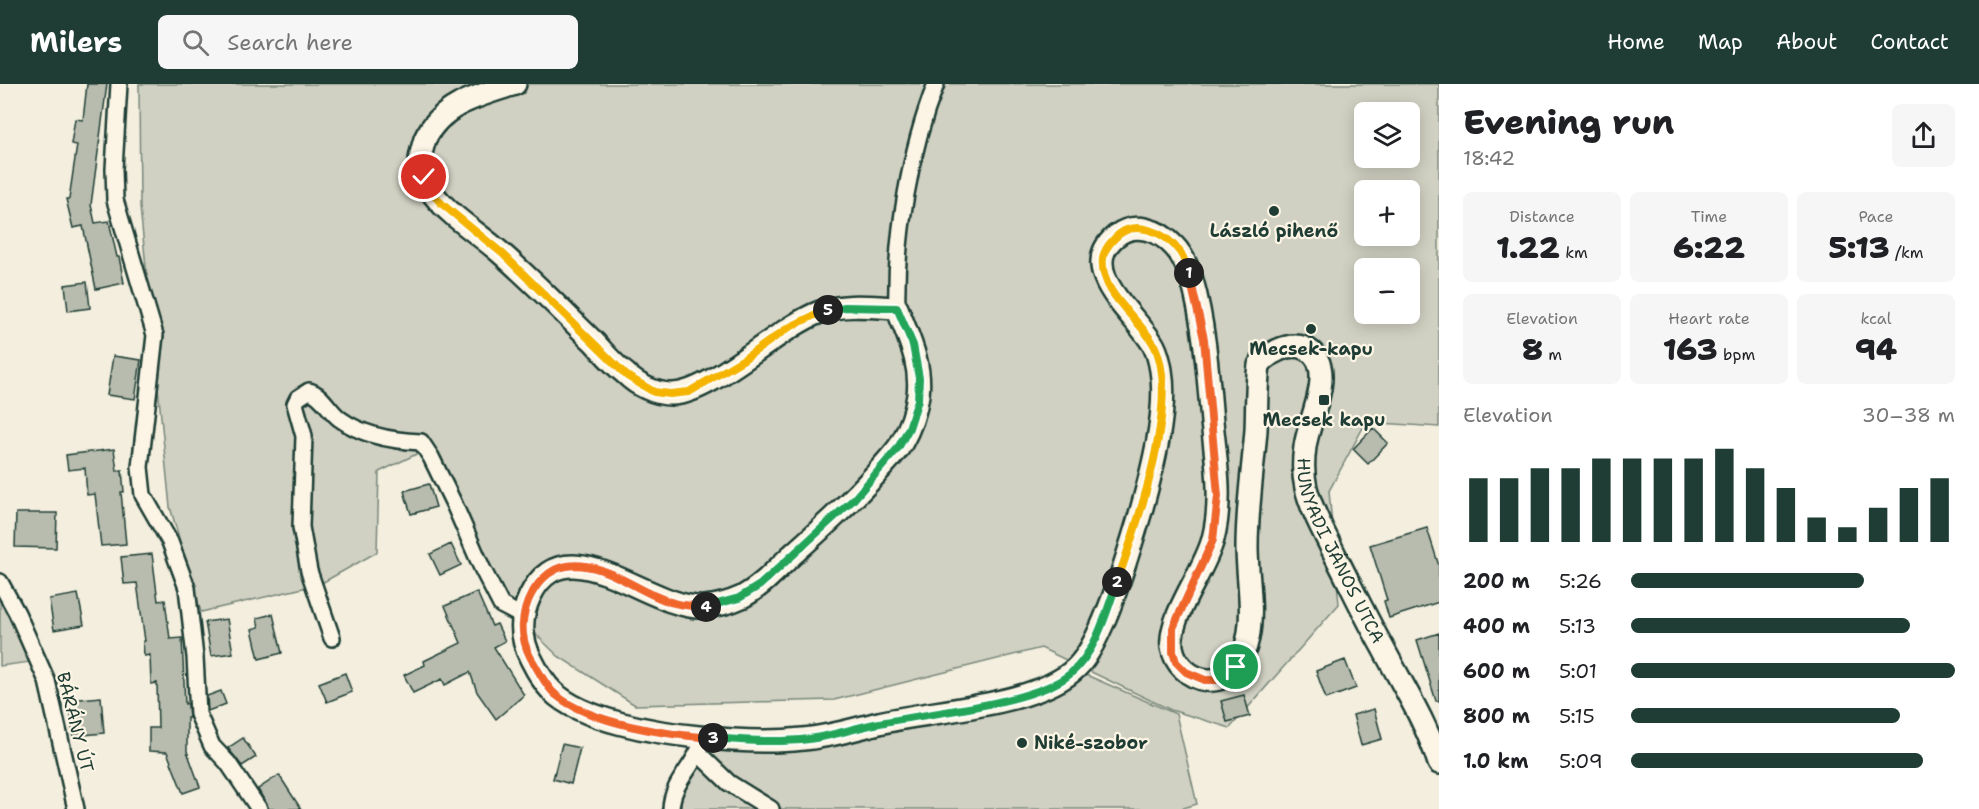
<!DOCTYPE html>
<html lang="en">
<head>
<meta charset="utf-8">
<style>
	body { margin:0; font-family:"Shantell Sans",sans-serif; background:#f6f6f6; color:#202124; height:100vh; display:flex; flex-direction:column; font-size:22px; white-space:nowrap }
	* { box-sizing:border-box; margin:0 }
	p { font-size:20px; color:#757577 }
	.icon { flex:none; width:33px; height:33px; fill:none; stroke:currentColor; stroke-width:2; stroke-linecap:round; stroke-linejoin:round }
	.map { position:relative; flex:1; overflow:hidden }
	.sheet { display:flex; flex-direction:column; background:#fff; width:540px }
	.sheet>* { flex:none }
	.controls { position:absolute; left:1354px; top:18px; display:grid; gap:12px }
	.controls a { display:grid; place-items:center; width:66px; height:66px; border-radius:9px; background:#fff; box-shadow:0 3px 15px #0003; font-size:30px }
	.pin { position:absolute; display:grid; place-items:center; width:51px; height:51px; color:#fff; margin:-26px; border:3px solid #fff; border-radius:50%; box-shadow:0 2px 6px #0007 }
	.km { position:absolute; width:30px; height:30px; margin:-15px; border-radius:50%; background:#222; color:#fff; font-size:16px; line-height:30px; text-align:center }
	.round { display:grid; place-items:center; flex:none; width:63px; height:63px; border-radius:9px; background:#f6f6f6 }
	.headline { display:flex; align-items:center; justify-content:space-between; height:102px; padding:0 24px }
	h1 { font-size:33px; font-weight:800; line-height:45px }
	.metrics { display:grid; grid-template-columns:repeat(3,1fr); gap:9px; height:102px; padding:6px 24px }
	.metrics div { display:grid; align-content:center; border-radius:9px; background:#f6f6f6; text-align:center }
	.metrics b { font-size:30px; font-weight:800 }
	.metrics small { font-size:16px; font-weight:400 }
	.metrics p { font-size:16px }
	.chart { height:168px; padding:12px 24px }
	.chart p { display:flex; justify-content:space-between }
	.chart svg { width:100%; height:108px; margin-top:6px; stroke:#1f3d34; stroke-width:6 }
	ul { padding:0 24px; list-style:none; font-size:20px }
	li { display:grid; grid-template-columns:96px 72px 1fr; align-items:center; height:45px }
	li i { height:15px; border-radius:8px; background:#1f3d34 }
	header { display:flex; align-items:center; gap:36px; box-sizing:border-box; height:84px; padding:0 30px; background:#1f3d34; color:#fff }
	header strong { font-size:28px }
	nav { display:flex; gap:33px; margin-inline-start:auto; font-size:21px }
	.search { width:420px; height:54px; background:#f6f6f6; display:flex; align-items:center; gap:15px; box-sizing:border-box; padding:0 21px; border-radius:9px; color:#757577; font-size:22px }
	main { display:flex; flex:1; min-height:0 }
	.map>svg:first-child { display:block }
	.green { fill:#d0d1c2; stroke:#78877b; stroke-width:1.5; fill-rule:evenodd }
	.building { fill:#b8bcae; stroke:#1f3d34; stroke-width:1.5 }
	.lines { fill:none; stroke-linecap:round; stroke-linejoin:round }
	.street-casing { stroke:#1f3d34; stroke-width:20 }
	.secondary-casing { stroke:#1f3d34; stroke-width:26 }
	.street { stroke:#fcf5e5; stroke-width:15 }
	.secondary { stroke:#fcf5e5; stroke-width:21 }
	.split-1-casing { stroke:#fff; stroke-width:12 }
	.split-2-casing { stroke:#fff; stroke-width:12 }
	.split-3-casing { stroke:#fff; stroke-width:12 }
	.split-4-casing { stroke:#fff; stroke-width:12 }
	.split-5-casing { stroke:#fff; stroke-width:12 }
	.split-6-casing { stroke:#fff; stroke-width:12 }
	.split-1 { stroke:#f0652b; stroke-width:8 }
	.split-2 { stroke:#f5b400; stroke-width:8 }
	.split-3 { stroke:#22a559; stroke-width:8 }
	.split-4 { stroke:#f0652b; stroke-width:8 }
	.split-5 { stroke:#22a559; stroke-width:8 }
	.split-6 { stroke:#f5b400; stroke-width:8 }
	.poi-dot { fill:#1f3d34; stroke:#fcf5e5; stroke-width:2 }
	.labels { text-anchor:middle; stroke-width:4.5; stroke-linejoin:round; paint-order:stroke }
	.poi-label { font-size:18px; font-weight:bold; fill:#1f3d34; stroke:#fcf5e5 }
	.street-label { font-size:18px; fill:#1f3d34; stroke:#fcf5e5 }
</style>
</head>
<body>
<header>
<strong>Milers</strong>
<div class="search"><svg class="icon" aria-label="search" viewBox="0 0 24 24"><circle cx="10" cy="10" r="6"/><path d="M15 15l6 6"/></svg>Search here</div>
<nav><a>Home</a><a>Map</a><a>About</a><a>Contact</a></nav>
</header>
<main>
<div class="map">
<svg width="1439" height="725" viewBox="0 0 1439 725">
	<rect width="100%" height="100%" fill="#f3eede"/>
	<filter id="ink" filterUnits="userSpaceOnUse"><feTurbulence type="fractalNoise" baseFrequency=".0167" numOctaves="2"/><feDisplacementMap in="SourceGraphic" scale="12" xChannelSelector="R" yChannelSelector="G"/><feConvolveMatrix kernelMatrix="1 2 1 2 8 2 1 2 1" color-interpolation-filters="sRGB"/></filter>
	<g filter="url(#ink)">
		<path class="green" d="M 139,0 L 1439,0 L 1439,343 L 1366,338 L 1329,407 L 1339,520 L 1230,644 L 1171,626 L 1041,564 L 834,616 L 635,621 L 558,572 L 498,513 L 425,366 L 379,388 L 377,468 L 320,500 L 201,528 L 170,423 L 140,123 ZM 1365,28 L 1410,28 L 1410,74 L 1365,74 ZM 1365,106 L 1410,106 L 1410,152 L 1365,152 ZM 1365,184 L 1410,184 L 1410,230 L 1365,230 Z
			M 0,498 L 38,577 L 0,582 Z
			M 1084,590 L 1176,630 L 1197,720 L 1180,725 L 681,725 L 681,704 L 706,661 L 795,665 L 891,649 L 1066,605 Z"/>
		<path class="building" d="M 87,0 L 107,0 L 91,121 L 95,139 L 109,137 L 117,173 L 119,173 L 124,199 L 96,205 L 83,142 L 73,144 L 66,115 L 69,115 L 77,61 L 71,60 L 75,35 L 83,36 Z
			M 87,198 L 90,224 L 68,227 L 65,201 Z
			M 113,272 L 141,276 L 135,315 L 107,311 Z
			M 1373,344 L 1388,359 L 1368,380 L 1353,365 Z
			M 114,365 L 117,387 L 122,386 L 124,408 L 121,408 L 126,460 L 101,462 L 95,410 L 87,411 L 85,384 L 68,386 L 66,371 Z
			M 429,400 L 436,423 L 411,430 L 404,407 Z
			M 16,429 L 57,429 L 56,464 L 15,463 Z
			M 1427,444 L 1439,482 L 1439,518 L 1389,534 L 1384,517 L 1387,516 L 1370,461 Z
			M 451,460 L 461,481 L 440,491 L 430,470 Z
			M 152,470 L 158,517 L 165,516 L 170,555 L 182,554 L 185,620 L 188,619 L 189,634 L 187,634 L 187,667 L 200,703 L 183,709 L 167,668 L 149,667 L 149,644 L 158,644 L 157,599 L 151,600 L 150,571 L 144,572 L 143,557 L 145,557 L 137,499 L 124,500 L 121,473 Z
			M 477,508 L 492,542 L 497,540 L 505,557 L 494,563 L 524,611 L 496,635 L 477,608 L 470,588 L 445,601 L 442,595 L 413,609 L 404,591 L 425,581 L 424,577 L 461,559 L 445,522 Z
			M 78,510 L 84,541 L 54,546 L 49,515 Z
			M 273,530 L 282,569 L 259,575 L 252,545 L 259,543 L 257,534 Z
			M 227,535 L 233,569 L 211,572 L 205,538 Z
			M 1439,549 L 1439,617 L 1436,617 L 1417,556 Z
			M 1345,576 L 1356,604 L 1326,615 L 1316,587 Z
			M 345,589 L 352,608 L 327,618 L 319,599 Z
			M 221,607 L 226,620 L 208,627 L 207,612 Z
			M 1244,611 L 1250,632 L 1227,638 L 1221,617 Z
			M 101,613 L 104,649 L 73,652 L 70,616 Z
			M 1374,625 L 1382,655 L 1361,661 L 1353,631 Z
			M 243,654 L 256,673 L 242,682 L 228,664 Z
			M 562,660 L 580,664 L 571,700 L 553,695 Z
			M 279,691 L 301,725 L 269,725 L 258,705 Z"/>
		<g class="lines">
			<defs>
				<path id="street" d="M 119,0 L 114,85 L 115,116 L 155,251 L 140,383 L 143,411 L 170,458 L 187,504 L 195,573 L 198,630 L 212,662 L 228,679 L 259,725
					M 897,224 C 895,153 910,66 936,0
					M 0,498 L 17,529 L 47,597 L 76,725
					M 332,554 L 309,487 L 301,443 L 304,352 L 295,320 L 298,314 L 309,307 C 322,310 329,327 340,335 C 362,351 394,357 421,358 L 431,373 L 454,420 L 482,484 L 501,521 L 522,532
					M 698,669 L 729,699 L 771,725
					M 671,725 C 672,698 692,686 701,661"/>
				<g id="secondary">
					<path id="s1" d="M 515,0 C 481,11 441,20 425,55 C 423,62 420,71 420,77 C 421,88 427,102 434,111 C 451,133 481,151 502,170 C 534,198 564,229 594,258 C 604,269 614,281 626,290 C 637,301 655,310 671,310 C 710,311 777,244 820,228 C 844,219 872,223 897,224 C 908,253 922,279 918,311 C 916,327 909,346 901,360 C 894,371 884,380 876,390 C 850,419 821,445 792,471 C 776,486 761,503 742,513 C 731,518 716,522 704,523 C 650,527 566,437 530,512 C 520,533 520,554 531,575 C 536,585 544,599 552,607 C 582,637 658,649 699,653 C 734,657 768,659 803,655 C 829,653 854,645 879,639 C 933,626 1039,622 1077,583 C 1103,558 1130,464 1141,427 C 1152,387 1168,327 1161,286 C 1160,280 1157,268 1154,262 C 1138,232 1074,187 1116,152 C 1135,137 1159,146 1174,162 C 1183,171 1188,184 1192,196 C 1205,242 1208,291 1212,338 C 1216,376 1223,417 1213,455 C 1205,487 1168,532 1172,563 C 1175,580 1189,594 1207,596 C 1231,598 1244,574 1248,554 C 1254,525 1247,492 1247,463 C 1247,424 1253,385 1256,346 C 1257,324 1256,303 1259,281 C 1271,265 1303,251 1317,275 C 1330,297 1308,339 1305,363 C 1303,377 1303,391 1306,404 C 1312,428 1325,450 1335,471 C 1351,502 1366,534 1383,564 C 1403,602 1426,638 1439,679"/>
				</g>
			</defs>
			<use href="#street" class="street-casing"/>
			<use href="#secondary" class="secondary-casing"/>
			<use href="#street" class="street"/>
			<use href="#secondary" class="secondary"/>
		</g>
	</g>
	<g class="lines" filter="url(#ink)">
		<defs>
			<path id="split-1" d="M 1189,189 L 1204,255 L 1218,412 L 1213,456 L 1173,544 L 1173,568 L 1176,578 L 1186,588 L 1205,596 L 1216,596 L 1224,593 L 1236,583"/>
			<path id="split-2" d="M 1117,498 C 1136,444 1183,312 1153,259 C 1137,232 1099,209 1103,174 C 1104,167 1109,160 1114,155 C 1133,133 1165,148 1180,168 C 1184,174 1187,183 1189,189"/>
			<path id="split-3" d="M 713,654 C 745,657 777,659 809,655 C 835,652 859,642 885,638 C 931,629 1036,619 1070,590 C 1096,568 1106,530 1117,498"/>
			<path id="split-4" d="M 706,523 C 695,522 684,522 674,519 C 639,510 605,476 567,482 C 549,484 535,501 528,517 C 519,540 521,560 535,581 C 541,591 547,604 556,611 C 591,640 669,651 713,654"/>
			<path id="split-5" d="M 706,523 L 739,514 L 760,501 L 854,415 L 898,364 L 909,344 L 918,316 L 919,294 L 913,261 L 897,224 L 845,223 L 828,226"/>
			<path id="split-6" d="M 424,93 L 433,110 L 442,120 L 503,170 L 627,292 L 654,308 L 670,310 L 689,308 L 744,275 L 788,244 L 821,228 L 828,226"/>
		</defs>
		<use href="#split-1" class="split-1-casing"/>
		<use href="#split-2" class="split-2-casing"/>
		<use href="#split-3" class="split-3-casing"/>
		<use href="#split-4" class="split-4-casing"/>
		<use href="#split-5" class="split-5-casing"/>
		<use href="#split-6" class="split-6-casing"/>
		<use href="#split-1" class="split-1"/>
		<use href="#split-2" class="split-2"/>
		<use href="#split-3" class="split-3"/>
		<use href="#split-4" class="split-4"/>
		<use href="#split-5" class="split-5"/>
		<use href="#split-6" class="split-6"/>
	</g>
	<g class="poi-dot">
		<circle cx="1274" cy="127" r="6"/>
		<circle cx="1311" cy="245" r="6"/>
		<rect x="1318" y="310" width="12" height="12" rx="3"/>
		<circle cx="1022" cy="659" r="6"/>
	</g>
	<g class="labels">
		<g class="poi-label">
			<text x="1274" y="153">László pihenő</text>
			<text x="1311" y="271">Mecsek-kapu</text>
			<text x="1324" y="342">Mecsek kapu</text>
			<text x="1034" y="665" text-anchor="start">Niké-szobor</text>
		</g>
		<g class="street-label">
			<text dy="6" stroke="none"><textPath href="#s1" startOffset="3590">HUNYADI JÁNOS UTCA</textPath></text>
			<text transform="translate(75 638) rotate(76)" y="6">BÁRÁNY ÚT</text>
		</g>
	</g>
</svg>
<div class="controls">
<a><svg class="icon" aria-label="layers" viewBox="0 0 24 24"><path d="M12 4l9 5-9 5-9-5zM3 14l9 5 9-5"/></svg></a>
<a>+</a>
<a>−</a>
</div>
<div class="pin" style="left:1236px;top:583px;background:#1e9e55"><svg class="icon" aria-label="arrive" viewBox="0 0 24 24"><path d="M6 21V4h12l-3 4 3 4H6"/></svg></div>
<div class="pin" style="left:424px;top:93px;background:#d93025"><svg class="icon" aria-label="check" viewBox="0 0 24 24"><path d="M5 12l5 5 9-10"/></svg></div>
<b class="km" style="left:1189px;top:189px">1</b>
<b class="km" style="left:1117px;top:498px">2</b>
<b class="km" style="left:713px;top:654px">3</b>
<b class="km" style="left:706px;top:523px">4</b>
<b class="km" style="left:828px;top:226px">5</b>
</div>
<section class="sheet">
<div class="headline"><div><h1>Evening run</h1><p>18:42</p></div><a class="round"><svg class="icon" aria-label="share" viewBox="0 0 24 24"><path d="M12 15V3M7 8l5-5 5 5M5 13v7h14v-7"/></svg></a></div>
<div class="metrics">
<div><p>Distance</p><b>1.22<small> km</small></b></div>
<div><p>Time</p><b>6:22</b></div>
<div><p>Pace</p><b>5:13<small> /km</small></b></div>
</div>
<div class="metrics">
<div><p>Elevation</p><b>8<small> m</small></b></div>
<div><p>Heart rate</p><b>163<small> bpm</small></b></div>
<div><p>kcal</p><b>94</b></div>
</div>
<div class="chart"><p><span>Elevation</span>30–38 m</p>
<svg viewBox="0 0 160 44" preserveAspectRatio="none"><path d="M5 44V18M15 44V18M25 44V14M35 44V14M45 44V10M55 44V10M65 44V10M75 44V10M85 44V6M95 44V14M105 44V22M115 44V34M125 44V38M135 44V30M145 44V22M155 44V18"/></svg>
</div>
<ul>
<li><b>200 m</b>5:26<i style="width:72%"></i></li>
<li><b>400 m</b>5:13<i style="width:86%"></i></li>
<li><b>600 m</b>5:01<i style="width:100%"></i></li>
<li><b>800 m</b>5:15<i style="width:83%"></i></li>
<li><b>1.0 km</b>5:09<i style="width:90%"></i></li>
</ul>
</section>
</main>
</body>
</html>
